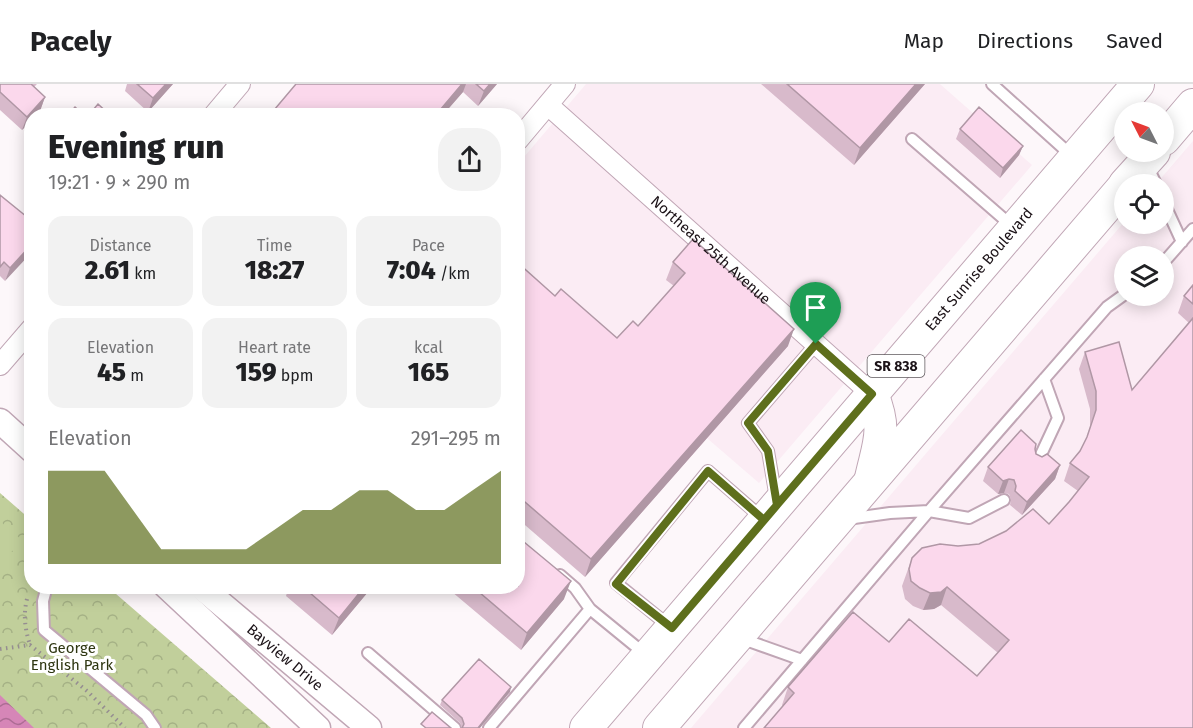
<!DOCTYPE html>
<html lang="en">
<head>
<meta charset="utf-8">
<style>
	body { margin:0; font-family:"Fira Sans",sans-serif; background:#f2f2f2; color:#202124; height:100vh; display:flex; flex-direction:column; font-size:22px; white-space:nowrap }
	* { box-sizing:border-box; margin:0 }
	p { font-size:20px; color:#757577 }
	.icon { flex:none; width:33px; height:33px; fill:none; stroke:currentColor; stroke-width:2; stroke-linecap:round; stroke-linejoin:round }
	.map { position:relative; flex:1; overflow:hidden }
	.side { position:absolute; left:24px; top:24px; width:501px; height:486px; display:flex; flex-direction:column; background:#fff; border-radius:24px; box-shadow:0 3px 15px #0003 }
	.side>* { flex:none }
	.needle { width:39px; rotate:312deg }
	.tools { position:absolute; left:1114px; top:18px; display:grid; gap:12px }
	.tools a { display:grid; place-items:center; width:60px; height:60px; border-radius:50%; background:#fff; box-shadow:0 3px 15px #0003; font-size:30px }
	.pin { position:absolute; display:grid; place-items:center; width:51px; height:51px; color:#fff; margin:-62px -26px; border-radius:50% 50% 50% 0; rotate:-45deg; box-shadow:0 0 6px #0007 }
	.pin .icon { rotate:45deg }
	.round { display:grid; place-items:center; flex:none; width:63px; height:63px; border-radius:24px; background:#f2f2f2 }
	.summary { display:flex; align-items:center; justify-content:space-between; height:102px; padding:0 24px }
	h1 { font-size:33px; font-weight:800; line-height:45px }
	.figures { display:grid; grid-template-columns:repeat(3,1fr); gap:9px; height:102px; padding:6px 24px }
	.figures div { display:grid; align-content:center; border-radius:15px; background:#f2f2f2; text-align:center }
	.figures b { font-size:26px; font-weight:800 }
	.figures small { font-size:16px; font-weight:400 }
	.figures p { font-size:16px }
	.chart { height:168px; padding:12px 24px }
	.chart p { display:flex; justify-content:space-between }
	.chart svg { width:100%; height:108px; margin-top:6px; fill:#5e6f1c; opacity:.7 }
	header { display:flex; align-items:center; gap:36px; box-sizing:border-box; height:84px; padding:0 30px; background:#fff; border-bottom:2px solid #e0e0e0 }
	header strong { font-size:28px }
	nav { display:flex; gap:33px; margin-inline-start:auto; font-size:21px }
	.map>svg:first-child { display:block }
	.built { fill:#fbecf4; fill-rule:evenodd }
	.park { fill:url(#park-crowns) }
	.pitch { fill:#c1cf9b }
	.water { fill:url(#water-waves) }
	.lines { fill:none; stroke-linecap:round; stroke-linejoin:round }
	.service-casing { stroke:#c0a6b5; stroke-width:14 }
	.minor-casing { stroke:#c0a6b5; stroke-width:22 }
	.tertiary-casing { stroke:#c0a6b5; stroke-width:27 }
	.primary-casing { stroke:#c0a6b5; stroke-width:34 }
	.path { stroke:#958d91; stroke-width:4; stroke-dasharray:1.5 4.5; stroke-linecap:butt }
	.service { stroke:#fff; stroke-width:10 }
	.minor { stroke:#fff; stroke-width:20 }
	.tertiary { stroke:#fff; stroke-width:24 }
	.primary { stroke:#fff; stroke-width:32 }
	.wall { fill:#d8bacb }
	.shaded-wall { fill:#b097a5 }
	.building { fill:#fbd8ec; stroke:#b097a5; stroke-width:1.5 }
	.route-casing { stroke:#fff; stroke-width:12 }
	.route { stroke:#5e6f1c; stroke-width:8 }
	.labels { text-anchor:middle; stroke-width:6; stroke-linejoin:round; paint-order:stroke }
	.shield { fill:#fff; stroke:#5f595d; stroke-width:1.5 }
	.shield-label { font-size:14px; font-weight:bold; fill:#1b1217 }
	.street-label { font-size:15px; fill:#1b1217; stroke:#fff }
	.park-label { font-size:15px; fill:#2e3611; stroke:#fff }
</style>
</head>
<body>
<header>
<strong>Pacely</strong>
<nav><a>Map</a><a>Directions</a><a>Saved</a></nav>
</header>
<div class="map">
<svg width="1193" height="644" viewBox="0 0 1193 644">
	<defs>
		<pattern id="park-crowns" width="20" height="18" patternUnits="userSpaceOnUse" patternTransform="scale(1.5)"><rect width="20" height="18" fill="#c1cf9b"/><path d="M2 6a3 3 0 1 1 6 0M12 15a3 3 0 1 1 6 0" fill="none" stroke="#a5b185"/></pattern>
		<pattern id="water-waves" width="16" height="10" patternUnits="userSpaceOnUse" patternTransform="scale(1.5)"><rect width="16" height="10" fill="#d686b7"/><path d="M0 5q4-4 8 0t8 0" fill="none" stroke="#ad6c94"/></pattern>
	</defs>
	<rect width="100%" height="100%" fill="#fdf7fa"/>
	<path class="built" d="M 586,0 L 940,0 L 1032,81 L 759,399 L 518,191 L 518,80 Z
		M 1193,57 L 1193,644 L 691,644 L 1125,137 L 1125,140 L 1164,140 L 1164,100 L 1156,100 ZM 1125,172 L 1164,172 L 1164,212 L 1125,212 Z"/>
	<path class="park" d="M 0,409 L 31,436 L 32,502 L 108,503 L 271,644 L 0,644 Z"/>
	<path class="pitch" d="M 0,437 L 22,456 L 0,481 Z"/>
	<path class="water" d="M 0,611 L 34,644 L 0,644 Z"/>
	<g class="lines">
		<defs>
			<path id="service" d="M 992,0 L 1072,72
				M 912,55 L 1012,142
				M 1147,82 L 1156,100
				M 1164,119 L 1182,158
				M 1164,178 L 1193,145
				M 1037,379 L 1058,334 L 1044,295
				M 776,414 L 768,367 L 748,339 L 816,260
				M 847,435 L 890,429 L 929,427 L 969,434 L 1004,416
				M 560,491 L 575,504 L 590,525
				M 47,502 L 43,517 L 44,546 L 146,631 L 155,644
				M 669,542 L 616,499 L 708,387 L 762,434
				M 740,554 L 802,576
				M 368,569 L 455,644
				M 489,644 L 590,525 L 645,570
				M 744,644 L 929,427 L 1107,223 L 1125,210"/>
			<g id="minor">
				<path id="s1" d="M 548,21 L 872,310"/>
				<path d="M 213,32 L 240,0"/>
				<path d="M 518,56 L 565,0"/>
				<path d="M 0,281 L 32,244"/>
			</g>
			<g id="tertiary">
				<path d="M 0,337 L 32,366"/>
				<path d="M 166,502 L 318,644"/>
				<path id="s2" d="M 200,502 L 369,644"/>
			</g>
			<g id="primary">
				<path d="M 1164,55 L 1193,21"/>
				<path d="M 1125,100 L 1154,68"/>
				<path d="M 871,394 C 879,358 887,346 872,310"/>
				<path id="s3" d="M 586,644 L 1138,0"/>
				<path d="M 659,644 L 1125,101"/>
			</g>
		</defs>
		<use href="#service" class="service-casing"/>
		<use href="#minor" class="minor-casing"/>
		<use href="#tertiary" class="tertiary-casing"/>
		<use href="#primary" class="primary-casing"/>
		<path class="path" d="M 27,515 C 23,531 25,545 30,561
			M 0,565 L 30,561 L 87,607 L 125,644"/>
		<use href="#service" class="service"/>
		<use href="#minor" class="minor"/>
		<use href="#tertiary" class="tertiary"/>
		<use href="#primary" class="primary"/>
	</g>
	<path class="wall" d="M 0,0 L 37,0 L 34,3 L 45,13 L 40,27 L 22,46 L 0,26 Z
		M 127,0 L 173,0 L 148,28 L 125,7 Z
		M 296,0 L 497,0 L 478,22 L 463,8 L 442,32 L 269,32 Z
		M 761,0 L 925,0 L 854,81 Z
		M 960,45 L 1023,62 L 1019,71 L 1000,94 L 956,55 Z
		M 0,111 L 32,137 L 5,197 L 0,192 Z
		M 673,178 L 788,262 L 585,493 L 518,435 L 518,179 L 555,212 L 617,254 L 638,242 L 674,202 L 666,196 Z
		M 1193,201 L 1193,644 L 783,622 L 782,621 L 788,603 L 889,558 L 977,592 L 998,569 L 941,521 L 934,525 L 923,526 L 913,522 L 905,515 L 902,502 L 912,474 L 958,462 L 979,460 L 1049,440 L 1078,407 L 1064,397 L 1070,379 L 1080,367 L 1086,355 L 1090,343 L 1090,325 L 1079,285 L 1085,268 L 1132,306 L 1189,239 L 1178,229 L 1184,212 Z
		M 1035,365 L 1036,370 L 1060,381 L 1055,395 L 1022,431 L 1010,421 L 1011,416 L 1009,410 L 1004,409 L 998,410 L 983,397 L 988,383 Z
		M 289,502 L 373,502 L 332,551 L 286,512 Z
		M 445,502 L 518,502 L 564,515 L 521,566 Z
		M 510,608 L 462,644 L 460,639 L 440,621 L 442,616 Z"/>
	<path class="shaded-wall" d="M 166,0 L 173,0 L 148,28 L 153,14 Z
		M 462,0 L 466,0 L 463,8 L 442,32 L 435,32 Z
		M 490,0 L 497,0 L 478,22 L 484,7 Z
		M 916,0 L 925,0 L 854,81 L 860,64 Z
		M 45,13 L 40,27 L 36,32 L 32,32 L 32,36 L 22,46 L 27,33 Z
		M 1023,62 L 1019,71 L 1000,94 L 1003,84 Z
		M 32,160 L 32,168 L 5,197 L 10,184 Z
		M 794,245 L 788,262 L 585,493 L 591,475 Z
		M 1060,381 L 1055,395 L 1022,431 L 1027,418 Z
		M 1009,395 L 1004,409 L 998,410 L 1003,397 Z
		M 571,497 L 564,515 L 521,566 L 527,549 Z
		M 365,502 L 373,502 L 332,551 L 339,534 Z
		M 947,503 L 941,521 L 934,525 L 923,526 L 930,509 Z
		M 511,603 L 510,608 L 480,644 L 478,644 Z"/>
	<path class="building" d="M 0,0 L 31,0 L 45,13 L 27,33 L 0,8 Z
		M 137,0 L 166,0 L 153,14 Z
		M 296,0 L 462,0 L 435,32 L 340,32 L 336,28 L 333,32 L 269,32 Z
		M 476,0 L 490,0 L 484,7 Z
		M 787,0 L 916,0 L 860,64 Z
		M 98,20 L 111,32 L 88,32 Z
		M 75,23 L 85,32 L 67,32 Z
		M 979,23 L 1023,62 L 1003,84 L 960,45 Z
		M 0,111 L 32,137 L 32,160 L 10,184 L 4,178 L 0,183 Z
		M 693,155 L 794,245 L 591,475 L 518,412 L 518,179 L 555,212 L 561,205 L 617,254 L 633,237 L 638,242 L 685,189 L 673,178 Z
		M 1193,201 L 1193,220 L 1184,212 Z
		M 1193,234 L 1193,644 L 764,644 L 794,609 L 788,603 L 853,528 L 889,558 L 909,535 L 977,592 L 1009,556 L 947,503 L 941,508 L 930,509 L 920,504 L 911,497 L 909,485 L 912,474 L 922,464 L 940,460 L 958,462 L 979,460 L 1006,447 L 1033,425 L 1049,440 L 1069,418 L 1089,393 L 1070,379 L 1080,367 L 1087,353 L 1096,326 L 1096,307 L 1085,268 L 1119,258 L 1132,306 Z
		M 1021,346 L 1036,360 L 1035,365 L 1036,370 L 1042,373 L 1047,370 L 1060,381 L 1027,418 L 1015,407 L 1016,402 L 1014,396 L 1009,395 L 1003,397 L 988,383 Z
		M 518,453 L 571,497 L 527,549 L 472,502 L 518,502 Z
		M 302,502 L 365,502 L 339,534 Z
		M 479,575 L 511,603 L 478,644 L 462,644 L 464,640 L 462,634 L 442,616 Z
		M 432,628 L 451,644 L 426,644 L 421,640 Z"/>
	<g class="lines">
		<defs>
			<path id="route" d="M 816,260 L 748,339 L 768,367 L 777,421 L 672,544 L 616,500 L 708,387 L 764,436 L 777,421 L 872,310 L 816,260"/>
		</defs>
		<use href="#route" class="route-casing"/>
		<use href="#route" class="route"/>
	</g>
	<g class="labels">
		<rect class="shield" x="867.5" y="271" width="57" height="22" rx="4.5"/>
		<g class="shield-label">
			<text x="896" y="287">SR 838</text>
		</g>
		<g class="street-label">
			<text dy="5" stroke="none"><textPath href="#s1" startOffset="218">Northeast 25th Avenue</textPath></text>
			<text dy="5" stroke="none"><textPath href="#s3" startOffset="604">East Sunrise Boulevard</textPath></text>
			<text dy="5" stroke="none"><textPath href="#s2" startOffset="111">Bayview Drive</textPath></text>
		</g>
		<g class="park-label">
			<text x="72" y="569">George<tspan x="72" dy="17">English Park</tspan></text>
		</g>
	</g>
</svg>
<div class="tools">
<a><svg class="needle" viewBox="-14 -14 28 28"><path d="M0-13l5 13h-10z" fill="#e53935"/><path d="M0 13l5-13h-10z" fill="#757577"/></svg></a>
<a><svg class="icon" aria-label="locate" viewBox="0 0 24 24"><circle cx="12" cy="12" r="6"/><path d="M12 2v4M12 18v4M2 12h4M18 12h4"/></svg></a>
<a><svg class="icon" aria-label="layers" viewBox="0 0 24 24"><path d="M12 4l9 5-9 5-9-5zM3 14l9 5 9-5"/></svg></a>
</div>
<div class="pin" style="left:816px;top:260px;background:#1e9e55"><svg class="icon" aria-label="arrive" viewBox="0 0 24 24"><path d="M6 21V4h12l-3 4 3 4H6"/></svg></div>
<section class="side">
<div class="summary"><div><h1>Evening run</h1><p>19:21 · 9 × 290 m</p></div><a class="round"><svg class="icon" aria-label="share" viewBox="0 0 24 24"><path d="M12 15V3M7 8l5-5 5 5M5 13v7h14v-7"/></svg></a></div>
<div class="figures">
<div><p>Distance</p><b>2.61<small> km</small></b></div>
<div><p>Time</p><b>18:27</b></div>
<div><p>Pace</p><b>7:04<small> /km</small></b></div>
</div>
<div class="figures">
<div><p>Elevation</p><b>45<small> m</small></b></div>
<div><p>Heart rate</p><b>159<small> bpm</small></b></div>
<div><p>kcal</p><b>165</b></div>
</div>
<div class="chart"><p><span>Elevation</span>291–295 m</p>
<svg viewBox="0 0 160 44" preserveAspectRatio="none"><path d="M0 44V6L10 6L20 6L30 22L40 38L50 38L60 38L70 38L80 30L90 22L100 22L110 14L120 14L130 22L140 22L150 14L160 6V44z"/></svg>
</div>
</section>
</div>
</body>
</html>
